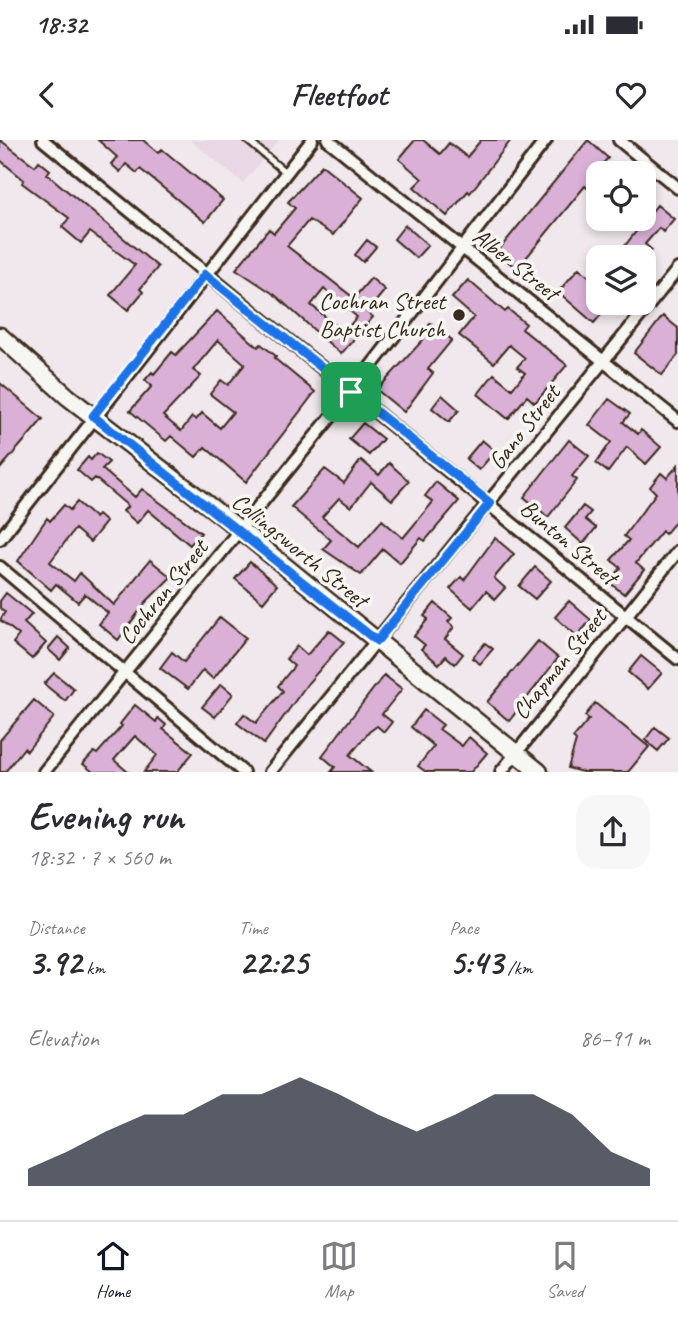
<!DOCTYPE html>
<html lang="en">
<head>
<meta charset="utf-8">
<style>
	body { margin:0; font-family:Caveat,sans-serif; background:#f7f7f7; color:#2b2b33; height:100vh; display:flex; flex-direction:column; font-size:26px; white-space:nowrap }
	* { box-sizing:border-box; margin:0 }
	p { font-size:23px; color:#7c7c81 }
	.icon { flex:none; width:38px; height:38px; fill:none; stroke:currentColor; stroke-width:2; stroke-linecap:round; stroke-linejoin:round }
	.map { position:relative; height:632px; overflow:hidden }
	.details { display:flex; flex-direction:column; background:#fff; flex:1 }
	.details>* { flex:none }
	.fabs { position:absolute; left:586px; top:21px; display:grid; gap:14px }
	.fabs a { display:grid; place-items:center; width:70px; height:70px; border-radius:14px; background:#fff; box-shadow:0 4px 10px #0003; font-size:35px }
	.pin { position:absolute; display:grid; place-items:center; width:60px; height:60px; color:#fff; margin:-30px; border-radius:14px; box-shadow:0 4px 10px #0006 }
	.round { display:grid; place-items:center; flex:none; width:74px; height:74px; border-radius:21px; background:#f7f7f7 }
	.headline { display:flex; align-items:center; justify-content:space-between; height:119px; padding:0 28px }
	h1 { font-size:38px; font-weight:700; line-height:52px }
	.metrics { display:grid; grid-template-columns:repeat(3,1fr); gap:10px; height:119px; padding:7px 28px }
	.metrics div { display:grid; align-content:center }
	.metrics b { font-size:35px; font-weight:700 }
	.metrics small { font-size:19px; font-weight:400 }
	.metrics p { font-size:19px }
	.chart { height:196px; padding:14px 28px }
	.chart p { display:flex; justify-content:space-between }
	.chart svg { width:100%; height:126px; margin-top:7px; fill:#111827; opacity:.7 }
	.status { display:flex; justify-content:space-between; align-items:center; height:49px; padding:0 35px; background:#fff; direction:ltr }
	.status svg { height:19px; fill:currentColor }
	header { display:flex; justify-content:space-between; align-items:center; height:91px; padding:0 28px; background:#fff; font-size:32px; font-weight:700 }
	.tab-bar { display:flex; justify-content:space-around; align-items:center; height:98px; border-top:2px solid #e1e1e2; background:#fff; font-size:19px; color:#7c7c81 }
	.tab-bar a { display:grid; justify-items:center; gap:4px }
	.tab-bar .active { color:#111827 }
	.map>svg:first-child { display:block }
	.built { fill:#e9d7e5 }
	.building { fill:#dab0d6; stroke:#3b2a1e; stroke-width:2; fill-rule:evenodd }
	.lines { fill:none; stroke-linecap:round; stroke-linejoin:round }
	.lane-casing { stroke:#3b2a1e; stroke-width:10 }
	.street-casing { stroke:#3b2a1e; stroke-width:16 }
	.secondary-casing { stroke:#3b2a1e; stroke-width:21 }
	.lane { stroke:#f6f6f2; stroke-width:5 }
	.street { stroke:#f6f6f2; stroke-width:10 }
	.secondary { stroke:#f6f6f2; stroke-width:16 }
	.route-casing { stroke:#fff; stroke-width:14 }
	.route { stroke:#1a73e8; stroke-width:9 }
	.poi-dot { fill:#3b2a1e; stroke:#f6f6f2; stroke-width:2.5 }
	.labels { text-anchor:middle; stroke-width:7; stroke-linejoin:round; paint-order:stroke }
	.street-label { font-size:24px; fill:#3b2a1e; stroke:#f6f6f2 }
	.poi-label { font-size:24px; fill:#3b2a1e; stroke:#f6f6f2; text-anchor:end }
</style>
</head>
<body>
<div class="status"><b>18:32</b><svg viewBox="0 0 49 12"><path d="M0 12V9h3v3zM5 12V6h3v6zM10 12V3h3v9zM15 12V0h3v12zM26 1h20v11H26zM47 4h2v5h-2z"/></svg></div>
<header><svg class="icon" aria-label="back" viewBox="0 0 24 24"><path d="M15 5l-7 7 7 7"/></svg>Fleetfoot<svg class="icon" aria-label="heart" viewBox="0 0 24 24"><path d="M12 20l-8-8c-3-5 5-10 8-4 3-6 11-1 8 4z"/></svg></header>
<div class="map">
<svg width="678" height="632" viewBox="0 0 678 632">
	<rect width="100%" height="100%" fill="#f0e8ec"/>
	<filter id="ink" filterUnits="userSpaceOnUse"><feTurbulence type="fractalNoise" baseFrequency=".0143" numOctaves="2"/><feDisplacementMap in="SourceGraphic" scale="14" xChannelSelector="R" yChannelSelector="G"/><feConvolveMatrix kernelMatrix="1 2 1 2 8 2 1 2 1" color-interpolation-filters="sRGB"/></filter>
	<g filter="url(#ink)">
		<path class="built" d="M 190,0 L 279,0 L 243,43 Z"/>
		<path class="building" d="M 0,0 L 35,26 L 39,21 L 50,30 L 47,34 L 158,127 L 140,149 L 143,152 L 128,170 L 110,155 L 135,125 L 90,92 L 81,103 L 62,87 L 69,78 L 22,43 L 24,40 L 0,20 Z
			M 98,0 L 143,0 L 158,13 L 162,9 L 223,60 L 205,82 L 140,29 L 137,33 L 126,24 L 120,32 L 111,24 L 117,17 Z
			M 415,0 L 423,0 L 440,14 L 449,3 L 467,17 L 481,0 L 511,0 L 470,53 L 468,51 L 447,76 L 414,47 L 422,39 L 399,19 Z
			M 588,0 L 608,18 L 598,29 L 598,58 L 585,46 L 517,129 L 497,112 Z
			M 322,25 L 363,58 L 333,95 L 309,80 L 287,106 L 354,158 L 371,138 L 385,150 L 367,172 L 373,177 L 341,214 L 275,155 L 236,129 L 269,89 L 274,93 L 295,68 L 288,62 ZM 324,149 L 357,177 L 344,192 L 311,165 Z
			M 657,65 L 674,79 L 663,92 L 659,88 L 645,104 L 652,110 L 646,117 L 616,117 Z
			M 405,85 L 428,105 L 416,118 L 394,99 Z
			M 367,100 L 376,107 L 363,122 L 355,115 Z
			M 579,128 L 598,144 L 598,163 L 611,163 L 594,183 L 558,152 Z
			M 468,140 L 505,172 L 508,169 L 526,184 L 522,189 L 567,225 L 535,263 L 527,256 L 508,279 L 478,254 L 494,234 L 512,249 L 525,233 L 517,227 L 525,218 L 509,205 L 494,223 L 459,195 L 474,177 L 452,158 Z
			M 217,171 L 258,207 L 261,204 L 276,216 L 274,218 L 315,252 L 246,342 L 205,307 L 196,317 L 171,296 L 166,301 L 130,271 L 152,246 L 145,240 L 152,232 L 154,234 L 172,212 L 176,215 ZM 218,200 L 245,224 L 228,245 L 221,240 L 210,254 L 233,272 L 220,288 L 202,273 L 196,280 L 192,277 L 181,291 L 163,276 L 201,236 L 193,230 Z
			M 663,176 L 678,188 L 678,215 L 662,235 L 634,213 Z
			M 431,183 L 452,200 L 428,229 L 433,233 L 404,272 L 377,250 L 423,200 L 419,197 Z
			M 0,243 L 43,279 L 0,329 Z
			M 442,255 L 459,270 L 449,282 L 432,268 Z
			M 609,259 L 630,274 L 623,282 L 638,294 L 641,290 L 661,307 L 646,324 L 627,307 L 608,332 L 596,323 L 611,302 L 589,285 Z
			M 363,283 L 383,299 L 369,315 L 349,299 Z
			M 482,300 L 495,311 L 479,330 L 466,319 Z
			M 569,300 L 589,316 L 572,336 L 577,340 L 548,377 L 524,357 Z
			M 97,313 L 109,322 L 102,329 L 135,357 L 142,349 L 201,393 L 190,405 L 148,370 L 137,383 L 123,371 L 128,366 L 95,338 L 91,342 L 77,330 L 88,317 L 91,320 Z
			M 361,320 L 379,335 L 389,323 L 409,341 L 392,360 L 371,342 L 351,367 L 339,358 L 322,377 L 359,407 L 382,380 L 403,398 L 433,362 L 425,356 L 436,342 L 459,361 L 425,401 L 421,398 L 400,423 L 383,409 L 361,435 L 323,409 L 331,400 L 291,367 L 325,329 L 344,343 Z
			M 678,325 L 678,379 L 665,394 L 662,391 L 636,423 L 644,430 L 624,454 L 609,442 L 621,428 L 611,420 L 629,400 L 624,396 L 656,353 L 650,347 L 661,333 L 667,338 Z
			M 77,362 L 95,378 L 98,375 L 106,382 L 90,402 L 75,389 L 50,422 L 74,441 L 80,433 L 114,465 L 150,420 L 171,437 L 146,462 L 118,500 L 99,484 L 108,473 L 85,454 L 78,462 L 56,444 L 51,450 L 18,421 L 47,378 L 50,381 L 64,365 L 70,370 Z
			M 583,366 L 591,372 L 585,379 L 596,388 L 583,404 L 565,388 Z
			M 495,398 L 514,414 L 494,438 L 505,448 L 495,459 L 486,451 L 472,468 L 450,449 L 461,437 L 464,440 Z
			M 250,422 L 277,445 L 263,462 L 235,439 Z
			M 535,427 L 551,441 L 535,459 L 519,446 Z
			M 6,453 L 32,474 L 24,483 L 46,503 L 32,519 L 13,503 L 19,495 L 0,480 L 5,472 L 0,468 L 0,461 Z
			M 569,461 L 591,480 L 577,496 L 555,477 Z
			M 435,463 L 452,478 L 448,482 L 454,487 L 445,499 L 463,514 L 455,524 L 446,516 L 439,524 L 421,509 L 425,505 L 414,496 L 428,479 L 424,476 Z
			M 220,477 L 246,498 L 213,539 L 203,530 L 188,549 L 160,528 L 172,512 L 184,522 Z
			M 329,490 L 344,502 L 308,543 L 264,604 L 237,583 L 244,574 L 256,583 L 283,551 L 278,546 L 294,526 L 286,519 L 297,506 L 307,515 Z
			M 58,497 L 70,508 L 60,520 L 48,509 Z
			M 538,501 L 558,518 L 509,581 L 487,562 Z
			M 485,503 L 493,509 L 480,524 L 472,518 Z
			M 641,516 L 662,533 L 648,549 L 628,532 Z
			M 54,533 L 74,549 L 65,561 L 44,544 Z
			M 384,535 L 402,549 L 382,574 L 392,582 L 384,592 L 377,586 L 369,592 L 350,615 L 371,632 L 331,632 L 335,627 L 322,616 Z
			M 221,544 L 233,554 L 215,577 L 202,567 Z
			M 34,560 L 54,577 L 27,611 L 24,608 L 5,632 L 0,632 L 0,600 Z
			M 595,563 L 649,607 L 628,632 L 582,632 L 568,628 L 576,601 L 573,598 L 589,579 L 585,576 Z
			M 135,565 L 156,582 L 158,578 L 166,585 L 163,589 L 193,613 L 177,632 L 144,632 L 157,615 L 135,596 L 114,620 L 128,632 L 93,632 L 83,624 L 94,612 L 97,614 L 122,586 L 120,584 Z
			M 424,570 L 443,585 L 439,589 L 462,606 L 469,597 L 487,613 L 471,632 L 426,632 L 418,626 L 434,606 L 411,587 Z
			M 655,587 L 669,598 L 658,611 L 645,600 Z"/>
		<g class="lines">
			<defs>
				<path id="lane" d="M 247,0 L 285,32"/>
				<path id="street" d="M 43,0 L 678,519
					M 328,0 L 678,281
					M 619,0 L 678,48
					M 0,399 L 312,0
					M 0,427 L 243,632
					M 44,632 L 351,252 L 546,0
					M 270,632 L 678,129
					M 501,632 L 678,411"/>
				<path id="secondary" d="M 0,196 L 68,257 L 239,389 L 539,632"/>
			</defs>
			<use href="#lane" class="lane-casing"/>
			<use href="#street" class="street-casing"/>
			<use href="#secondary" class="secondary-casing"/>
			<use href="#lane" class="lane"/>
			<use href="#street" class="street"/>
			<use href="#secondary" class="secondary"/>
		</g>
	</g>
	<g class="lines" filter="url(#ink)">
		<defs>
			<path id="route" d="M 205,134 L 490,363 L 377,501 L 93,276 Z"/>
		</defs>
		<use href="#route" class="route-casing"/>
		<use href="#route" class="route"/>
	</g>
	<circle class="poi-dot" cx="459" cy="175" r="7"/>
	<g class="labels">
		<g class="street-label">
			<text transform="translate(516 124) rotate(38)" y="8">Alber Street</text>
			<text transform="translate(524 287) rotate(-52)" y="8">Gano Street</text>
			<text transform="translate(569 402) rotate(40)" y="8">Bunton Street</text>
			<text transform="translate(300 410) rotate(39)" y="8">Collingsworth Street</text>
			<text transform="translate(163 452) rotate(-51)" y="8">Cochran Street</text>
			<text transform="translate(559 524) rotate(-51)" y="8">Chapman Street</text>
		</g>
		<g class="poi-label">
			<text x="445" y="169">Cochran Street<tspan x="445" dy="28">Baptist Church</tspan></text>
		</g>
	</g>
</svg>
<div class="fabs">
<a><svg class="icon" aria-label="locate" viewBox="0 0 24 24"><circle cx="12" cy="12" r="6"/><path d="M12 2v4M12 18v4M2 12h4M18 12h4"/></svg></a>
<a><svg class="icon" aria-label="layers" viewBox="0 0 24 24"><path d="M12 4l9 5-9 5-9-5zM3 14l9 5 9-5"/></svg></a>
</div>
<div class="pin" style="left:351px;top:252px;background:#1e9e55"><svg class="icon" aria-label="arrive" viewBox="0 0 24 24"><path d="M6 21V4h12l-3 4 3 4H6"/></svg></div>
</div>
<section class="details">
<div class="headline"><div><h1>Evening run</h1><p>18:32 · 7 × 560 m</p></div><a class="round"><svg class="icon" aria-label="share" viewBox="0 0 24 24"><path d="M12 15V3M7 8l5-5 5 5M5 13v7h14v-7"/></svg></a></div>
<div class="metrics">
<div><p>Distance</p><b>3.92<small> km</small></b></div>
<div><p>Time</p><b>22:25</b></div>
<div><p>Pace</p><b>5:43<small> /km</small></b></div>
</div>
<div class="chart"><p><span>Elevation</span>86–91 m</p>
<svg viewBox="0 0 160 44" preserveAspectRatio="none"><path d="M0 44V38L10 32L20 25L30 19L40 19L50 12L60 12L70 6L80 12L90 19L100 25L110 19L120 12L130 12L140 19L150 32L160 38V44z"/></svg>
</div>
</section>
<nav class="tab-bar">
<a class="active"><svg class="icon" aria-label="home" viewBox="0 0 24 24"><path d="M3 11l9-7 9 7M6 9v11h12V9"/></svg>Home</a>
<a><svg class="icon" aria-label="map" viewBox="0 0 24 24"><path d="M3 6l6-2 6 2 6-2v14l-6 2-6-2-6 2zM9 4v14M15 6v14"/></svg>Map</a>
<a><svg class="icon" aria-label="saved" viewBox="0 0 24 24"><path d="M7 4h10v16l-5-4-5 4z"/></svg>Saved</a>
</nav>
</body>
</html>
